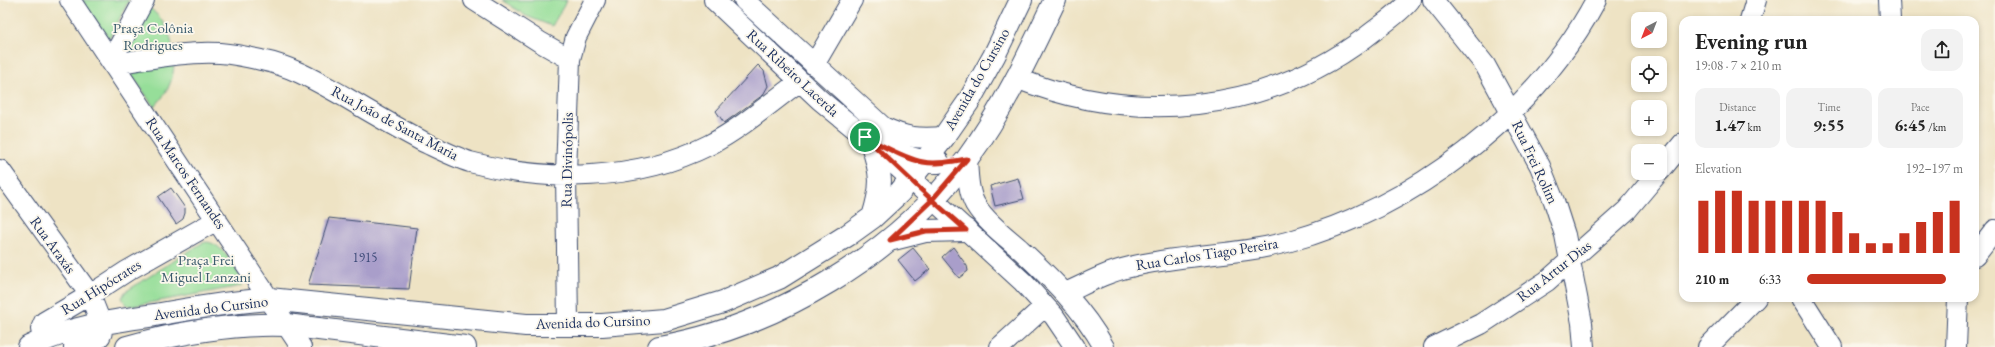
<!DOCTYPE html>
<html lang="en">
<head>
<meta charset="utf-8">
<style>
	body { margin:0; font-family:"EB Garamond",serif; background:#f2f2f2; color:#222; height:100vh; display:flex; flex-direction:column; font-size:15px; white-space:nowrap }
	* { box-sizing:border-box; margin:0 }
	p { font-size:13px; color:#767676 }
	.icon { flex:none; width:22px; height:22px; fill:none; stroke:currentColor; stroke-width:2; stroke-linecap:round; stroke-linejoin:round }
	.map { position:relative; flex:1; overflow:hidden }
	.panel { position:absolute; left:1679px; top:16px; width:300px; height:286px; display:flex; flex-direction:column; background:#fff; border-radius:12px; box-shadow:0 2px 6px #0003 }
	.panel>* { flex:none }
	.needle { width:26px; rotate:222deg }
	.controls { position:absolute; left:1631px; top:12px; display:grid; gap:8px }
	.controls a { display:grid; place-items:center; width:36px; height:36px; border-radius:8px; background:#fff; box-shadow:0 2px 6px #0003; font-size:20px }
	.pin { position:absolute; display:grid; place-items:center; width:34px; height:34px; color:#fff; margin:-17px; border:2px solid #fff; border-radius:50%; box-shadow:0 1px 4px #0007 }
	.round { display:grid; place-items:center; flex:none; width:42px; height:42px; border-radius:12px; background:#f2f2f2 }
	.summary { display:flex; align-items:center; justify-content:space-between; height:68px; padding:0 16px }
	h1 { font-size:22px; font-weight:700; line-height:30px }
	.metrics { display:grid; grid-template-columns:repeat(3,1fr); gap:6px; height:68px; padding:4px 16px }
	.metrics div { display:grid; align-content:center; border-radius:10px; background:#f2f2f2; text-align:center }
	.metrics b { font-size:17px; font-weight:700 }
	.metrics small { font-size:11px; font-weight:400 }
	.metrics p { font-size:11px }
	.chart { height:112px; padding:8px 16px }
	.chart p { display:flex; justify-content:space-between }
	.chart svg { width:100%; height:72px; margin-top:4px; stroke:#c8321e; stroke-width:6 }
	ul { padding:0 16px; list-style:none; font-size:13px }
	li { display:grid; grid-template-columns:64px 48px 1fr; align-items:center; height:30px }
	li i { height:10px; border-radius:5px; background:#c8321e }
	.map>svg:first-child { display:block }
	.green { fill:#96de99; stroke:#58867c }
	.building { fill:#a99eca }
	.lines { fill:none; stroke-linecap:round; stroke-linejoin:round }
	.minor-casing { stroke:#3b4a6d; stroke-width:22 }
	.major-casing { stroke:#3b4a6d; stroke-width:24 }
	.minor { stroke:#fff; stroke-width:20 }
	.major { stroke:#fff; stroke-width:22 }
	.route-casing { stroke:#fff; stroke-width:8 }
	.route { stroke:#c8321e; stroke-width:5 }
	.labels { text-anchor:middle; stroke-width:3.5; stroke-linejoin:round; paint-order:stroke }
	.number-label { font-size:13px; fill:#3e4b79 }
	.park-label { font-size:15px; fill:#3a5b6d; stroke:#fbf7ec }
	.street-label { font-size:15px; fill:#1b2f5e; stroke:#fbf7ec }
</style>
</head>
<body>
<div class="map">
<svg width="1995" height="347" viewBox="0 0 1995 347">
	<rect width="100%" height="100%" fill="#fbf7ec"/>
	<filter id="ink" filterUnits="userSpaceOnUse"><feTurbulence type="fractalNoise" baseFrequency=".025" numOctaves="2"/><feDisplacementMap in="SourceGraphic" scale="8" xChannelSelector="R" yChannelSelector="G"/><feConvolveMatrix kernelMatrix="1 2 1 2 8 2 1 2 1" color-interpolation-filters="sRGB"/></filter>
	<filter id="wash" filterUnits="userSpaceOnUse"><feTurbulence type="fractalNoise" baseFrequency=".012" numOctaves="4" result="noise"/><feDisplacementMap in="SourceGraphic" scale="16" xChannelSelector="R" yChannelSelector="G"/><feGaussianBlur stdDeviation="0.9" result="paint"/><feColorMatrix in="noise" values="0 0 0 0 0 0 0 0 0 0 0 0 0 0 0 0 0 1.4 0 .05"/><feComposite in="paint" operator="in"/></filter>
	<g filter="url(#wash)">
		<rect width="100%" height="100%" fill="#eee3c4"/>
		<path class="green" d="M 82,0 L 129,0 L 109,39 Z
			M 502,0 L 567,0 L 552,26 L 526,16 Z
			M 150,8 C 164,20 171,33 173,51 L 122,59 Z
			M 174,65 C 173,82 166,95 154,107 L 128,69 Z
			M 207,242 C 224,244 234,268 243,281 L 241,286 L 132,306 L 127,305 L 122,298 L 125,292 L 202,243 Z"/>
		<g id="blocks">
			<path class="building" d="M 758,65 L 764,71 L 768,86 L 763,95 L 724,123 L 716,111 Z
				M 1018,178 L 1024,199 L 995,206 L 990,186 Z
				M 171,188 L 185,208 L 185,213 L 183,219 L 176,224 L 158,197 Z
				M 329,218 L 417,228 L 409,289 L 308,285 Z
				M 953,247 L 967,266 L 968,271 L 959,278 L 942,257 Z
				M 913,248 L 930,269 L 915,281 L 898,260 Z"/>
		</g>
	</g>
	<g filter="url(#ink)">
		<use href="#blocks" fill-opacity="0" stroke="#3b4a6d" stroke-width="1"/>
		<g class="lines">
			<defs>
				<path id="minor" d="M 70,0 L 301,347
					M 474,0 L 540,42 L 570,59
					M 714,0 L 820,100 L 865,137 L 1023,282 L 1054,316 L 1075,347
					M 744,0 L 883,127 C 906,138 918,139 944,137
					M 1433,0 L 1485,65 L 1540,166 L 1554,201 L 1565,235 L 1582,323 L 1584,347
					M 1889,0 L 1890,20
					M 1750,20 L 1756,0
					M 111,61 L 144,0
					M 113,64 C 148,59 185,51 220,53 C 233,54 248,57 261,60 C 292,66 318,82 345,97 C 370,112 396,127 422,141 C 437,148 454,157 470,162 C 546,183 638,181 709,145 C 739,130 773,101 800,81
					M 814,65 L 852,0
					M 1016,78 C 1134,125 1264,114 1366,37 C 1381,25 1399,14 1410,0
					M 967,159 C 968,174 968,191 975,204 C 986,222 1005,236 1021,250 C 1052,279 1083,309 1104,347
					M 0,170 L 90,295 L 101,323
					M 1660,171 L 1683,143
					M 1975,256 L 1995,230
					M 1066,293 C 1087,283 1107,272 1130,267 C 1181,254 1235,256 1287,242 C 1413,208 1534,116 1596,0
					M 1801,298 L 1832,347
					M 568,325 L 566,174 L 570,59 L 576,37 L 595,0
					M 43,340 L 41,329 L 44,322 L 90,295 L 127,271 L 217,220
					M 1000,347 L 1045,306
					M 1434,347 L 1481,324 L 1547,281 L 1627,210 L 1658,173
					M 1708,347 L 1756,298
					M 1956,347 L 1958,298"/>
				<path id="major" d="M 865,137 C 888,148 911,163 938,162
					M 871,142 C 882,174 883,185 873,217
					M 893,239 L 925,231 L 966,230
					M 29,347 C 68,327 113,321 155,315 C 193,308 231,302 269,299 L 526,325 L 602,325 L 664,320 L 723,302 L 779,278 L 848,235 L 873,217 L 900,192 L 944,137 L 969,101 L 994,56 L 1021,0
					M 75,347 C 84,344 102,341 101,329
					M 127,347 C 180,332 231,323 286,325 L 465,347
					M 659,347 C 775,327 897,254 967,159 C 1003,110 1029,55 1055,0"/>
			</defs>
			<use href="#minor" class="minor-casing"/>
			<use href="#major" class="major-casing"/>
			<use href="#minor" class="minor"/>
			<use href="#major" class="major"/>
		</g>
	</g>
	<g class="lines" filter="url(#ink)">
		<defs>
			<path id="route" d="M 865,137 L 932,200 L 890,240 L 926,231 L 966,230 L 932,200 L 967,159 C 953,161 937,165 923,162 C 903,158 884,146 865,137"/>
		</defs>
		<use href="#route" class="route-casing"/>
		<use href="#route" class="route"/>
	</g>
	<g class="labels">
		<g class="number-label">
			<text x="365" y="262">1915</text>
		</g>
		<g class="park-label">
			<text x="153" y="33">Praça Colônia<tspan x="153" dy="17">Rodrigues</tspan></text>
			<text x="206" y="265">Praça Frei<tspan x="206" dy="17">Miguel Lanzani</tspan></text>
		</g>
		<g class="street-label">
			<text transform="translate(793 73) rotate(43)" y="5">Rua Ribeiro Lacerda</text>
			<text transform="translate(977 79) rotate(-60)" y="5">Avenida do Cursino</text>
			<text transform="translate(395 123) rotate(28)" y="5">Rua João de Santa Maria</text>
			<text transform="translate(567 160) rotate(-89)" y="5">Rua Divinópolis</text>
			<text transform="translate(1535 162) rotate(65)" y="5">Rua Frei Rolim</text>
			<text transform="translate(186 173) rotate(56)" y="5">Rua Marcos Fernandes</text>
			<text transform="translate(53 245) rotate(54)" y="5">Rua Araxás</text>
			<text transform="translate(1207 254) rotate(-9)" y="5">Rua Carlos Tiago Pereira</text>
			<text transform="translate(1554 271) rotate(-38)" y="5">Rua Artur Dias</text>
			<text transform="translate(101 287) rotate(-32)" y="5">Rua Hipócrates</text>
			<text transform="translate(211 308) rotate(-7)" y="5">Avenida do Cursino</text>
			<text transform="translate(593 322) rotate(-2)" y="5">Avenida do Cursino</text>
		</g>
	</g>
</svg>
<div class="controls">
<a><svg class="needle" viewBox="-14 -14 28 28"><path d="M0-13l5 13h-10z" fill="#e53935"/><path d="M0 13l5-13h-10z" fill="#767676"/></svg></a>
<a><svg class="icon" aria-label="locate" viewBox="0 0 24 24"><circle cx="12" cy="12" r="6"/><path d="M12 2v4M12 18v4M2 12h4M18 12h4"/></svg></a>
<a>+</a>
<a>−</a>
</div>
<div class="pin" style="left:865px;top:137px;background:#1e9e55"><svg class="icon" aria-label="arrive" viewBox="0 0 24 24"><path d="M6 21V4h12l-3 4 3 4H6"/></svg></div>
<section class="panel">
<div class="summary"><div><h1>Evening run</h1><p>19:08 · 7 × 210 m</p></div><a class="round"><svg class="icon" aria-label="share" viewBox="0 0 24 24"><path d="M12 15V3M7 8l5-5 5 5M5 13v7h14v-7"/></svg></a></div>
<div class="metrics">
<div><p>Distance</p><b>1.47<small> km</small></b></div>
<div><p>Time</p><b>9:55</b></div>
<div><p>Pace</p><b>6:45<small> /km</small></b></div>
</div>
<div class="chart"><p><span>Elevation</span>192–197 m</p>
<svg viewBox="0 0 160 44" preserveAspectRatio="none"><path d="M5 44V12M15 44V6M25 44V6M35 44V12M45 44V12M55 44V12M65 44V12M75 44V12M85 44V19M95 44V32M105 44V38M115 44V38M125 44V32M135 44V25M145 44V19M155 44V12"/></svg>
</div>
<ul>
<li><b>210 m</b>6:33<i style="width:89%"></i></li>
</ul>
</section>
</div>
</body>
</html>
